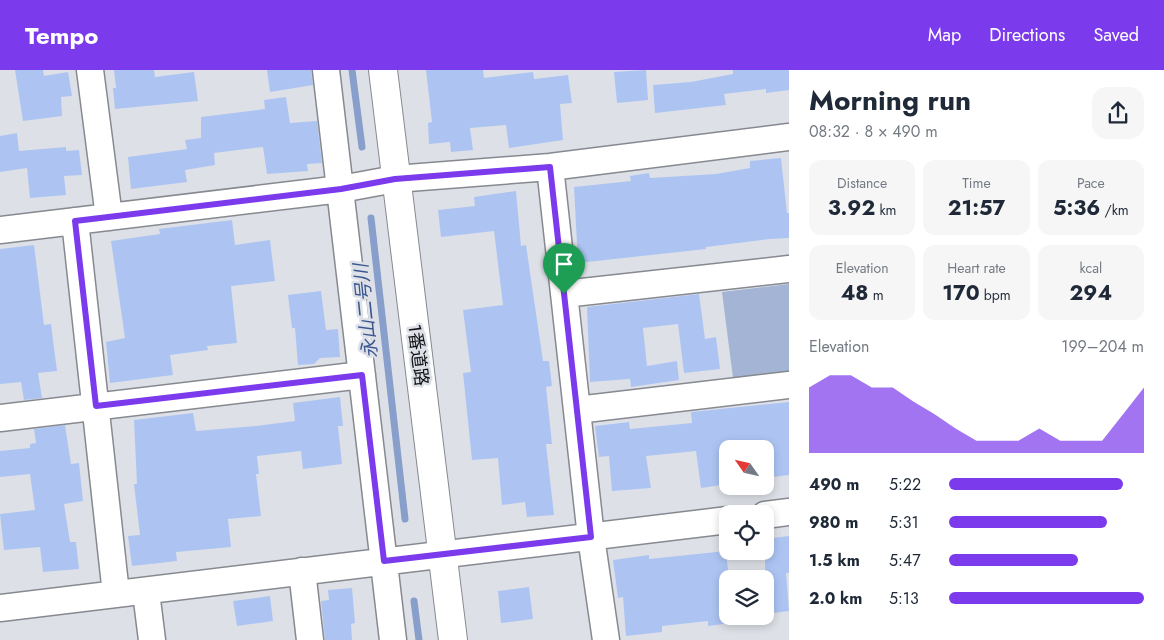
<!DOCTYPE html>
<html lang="en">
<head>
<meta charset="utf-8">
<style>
	body { margin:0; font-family:Jost,"Noto Sans JP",sans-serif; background:#f6f6f7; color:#1f2937; height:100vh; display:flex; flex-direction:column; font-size:19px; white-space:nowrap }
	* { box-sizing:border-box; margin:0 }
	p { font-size:16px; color:#747a83 }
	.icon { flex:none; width:28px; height:28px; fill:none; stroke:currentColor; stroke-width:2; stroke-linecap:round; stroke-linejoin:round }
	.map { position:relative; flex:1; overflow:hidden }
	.sheet { display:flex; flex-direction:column; background:#fff; width:375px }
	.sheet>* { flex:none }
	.needle { width:32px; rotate:304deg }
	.controls { position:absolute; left:719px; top:370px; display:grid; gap:10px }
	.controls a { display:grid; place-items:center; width:55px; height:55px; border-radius:10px; background:#fff; box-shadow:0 2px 8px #0003; font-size:25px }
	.pin { position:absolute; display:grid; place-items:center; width:42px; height:42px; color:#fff; margin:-51px -21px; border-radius:50% 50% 50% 0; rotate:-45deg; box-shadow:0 0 5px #0007 }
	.pin .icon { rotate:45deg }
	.round { display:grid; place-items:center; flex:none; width:52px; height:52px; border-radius:15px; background:#f6f6f7 }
	.head { display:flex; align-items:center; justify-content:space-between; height:85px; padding:0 20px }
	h1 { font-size:28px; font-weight:700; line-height:38px }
	.metrics { display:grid; grid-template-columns:repeat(3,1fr); gap:8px; height:85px; padding:5px 20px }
	.metrics div { display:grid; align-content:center; border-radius:12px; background:#f6f6f7; text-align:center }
	.metrics b { font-size:21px; font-weight:700 }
	.metrics small { font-size:14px; font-weight:400 }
	.metrics p { font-size:14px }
	.chart { height:140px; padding:10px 20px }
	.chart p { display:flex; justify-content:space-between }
	.chart svg { width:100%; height:90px; margin-top:5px; fill:#7c3aed; opacity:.7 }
	ul { padding:0 20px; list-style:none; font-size:16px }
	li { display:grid; grid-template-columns:80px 60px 1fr; align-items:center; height:38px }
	li i { height:12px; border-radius:6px; background:#7c3aed }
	header { display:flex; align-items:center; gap:30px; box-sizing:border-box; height:70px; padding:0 25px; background:#7c3aed; color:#fff }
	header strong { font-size:24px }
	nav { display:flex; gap:28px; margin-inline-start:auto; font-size:18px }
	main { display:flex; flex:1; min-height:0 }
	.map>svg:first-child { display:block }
	.green { fill:#a4b4d4 }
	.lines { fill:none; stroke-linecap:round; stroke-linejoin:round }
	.stream { stroke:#889ecb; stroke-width:7 }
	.building { fill:#adc4f3 }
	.minor-casing { stroke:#86898f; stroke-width:29 }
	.tertiary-casing { stroke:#86898f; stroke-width:30 }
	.minor { stroke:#fff; stroke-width:26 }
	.tertiary { stroke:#fff; stroke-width:28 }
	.route-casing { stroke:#fff; stroke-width:10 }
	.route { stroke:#7c3aed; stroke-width:6 }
	.labels { text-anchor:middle; stroke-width:5; stroke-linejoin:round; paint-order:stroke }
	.street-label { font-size:18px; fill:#121315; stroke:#dde1e7 }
	.water-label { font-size:19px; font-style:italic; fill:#3a5590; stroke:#dde1e7 }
</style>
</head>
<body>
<header>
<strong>Tempo</strong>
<nav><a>Map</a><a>Directions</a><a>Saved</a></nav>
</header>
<main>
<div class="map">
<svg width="789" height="570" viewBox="0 0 789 570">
	<rect width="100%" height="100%" fill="#dde1e7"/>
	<path class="green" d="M 789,214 L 789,301 L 733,308 L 722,222 Z"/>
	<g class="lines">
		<path class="stream" d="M 352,0 L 362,77
			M 371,148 L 405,449
			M 414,531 L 419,570"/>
	</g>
	<path class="building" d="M 15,0 L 43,0 L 44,6 L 68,2 L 72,26 L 61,27 L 62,46 L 23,51 Z
		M 114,0 L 154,0 L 155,7 L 194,2 L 198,31 L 115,39 L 113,18 L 116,18 Z
		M 267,0 L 311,0 L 313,15 L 270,22 Z
		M 426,0 L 483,0 L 484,8 L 533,2 L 534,9 L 568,5 L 572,33 L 560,34 L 563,70 L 509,78 L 506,55 L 470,58 L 473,80 L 451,82 L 450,72 L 429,74 L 428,53 L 432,52 Z
		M 646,0 L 648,30 L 617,33 L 614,2 Z
		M 733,0 L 789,0 L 789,20 L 766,23 L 766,19 L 724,24 L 726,35 L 655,43 L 653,15 L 691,12 L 733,4 Z
		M 286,27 L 290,53 L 317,51 L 322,93 L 307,94 L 308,101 L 267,104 L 263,77 L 214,83 L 215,95 L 185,100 L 187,112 L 131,119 L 128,87 L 187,79 L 185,70 L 201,68 L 201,47 L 265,39 L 264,30 Z
		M 17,63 L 19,81 L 66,77 L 66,81 L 79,80 L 82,105 L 64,106 L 66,125 L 30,128 L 27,98 L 0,102 L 0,66 Z
		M 781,88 L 787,143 L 789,143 L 789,168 L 769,169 L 706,177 L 706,179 L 578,193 L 574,117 L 631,111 L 630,106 L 649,103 L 650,108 L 716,104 L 750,98 L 750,91 Z
		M 516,121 L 521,176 L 526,175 L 543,291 L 549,291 L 552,316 L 546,317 L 552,374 L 546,374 L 554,445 L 527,447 L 525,432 L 502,435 L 498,388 L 472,390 L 463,303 L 471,302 L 463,240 L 503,235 L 494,161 L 441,167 L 438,140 L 475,136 L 474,127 Z
		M 232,150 L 235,175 L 270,170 L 275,211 L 231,216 L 237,273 L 207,276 L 208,280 L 170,285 L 173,305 L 110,313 L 106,272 L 125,268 L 111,171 L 160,164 L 159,159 Z
		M 34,175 L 44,255 L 51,254 L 57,301 L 38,303 L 42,328 L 24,330 L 21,312 L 0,314 L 0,179 Z
		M 321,221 L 326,260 L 338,259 L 340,287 L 320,288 L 314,294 L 298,295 L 295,258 L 292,258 L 288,225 Z
		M 699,224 L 705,269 L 716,267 L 720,299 L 684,303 L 678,254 L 643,258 L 647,296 L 677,291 L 679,310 L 631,317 L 630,309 L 590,312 L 587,237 Z
		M 340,327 L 343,356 L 338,356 L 342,394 L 303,399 L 301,381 L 257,386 L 259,404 L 256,404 L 261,446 L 228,449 L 231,477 L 176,482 L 177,491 L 132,496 L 128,466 L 140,465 L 134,414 L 137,414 L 134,350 L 193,343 L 196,361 L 256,356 L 295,351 L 293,333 Z
		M 789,332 L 789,405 L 765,408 L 765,379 L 724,379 L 728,414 L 701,418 L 696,381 L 646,386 L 651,418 L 612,421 L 609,386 L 599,387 L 595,356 L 629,352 L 630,359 L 692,353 L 691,342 Z
		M 65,355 L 71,394 L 79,393 L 83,431 L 64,434 L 70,472 L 76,472 L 79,499 L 43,502 L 40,477 L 4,480 L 0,444 L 35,440 L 30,404 L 0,407 L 0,381 L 30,378 L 30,374 L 36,373 L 34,359 Z
		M 789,466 L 789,503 L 786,503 L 789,541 L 765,544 L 765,469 Z
		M 726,481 L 729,509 L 728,546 L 729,546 L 731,553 L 708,556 L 708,551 L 662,556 L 662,562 L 626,566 L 623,527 L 618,528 L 613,490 L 649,485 L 649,489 Z
		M 529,517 L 533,549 L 501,553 L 498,521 Z
		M 352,518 L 355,553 L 351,554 L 352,570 L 325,570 L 321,531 L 329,530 L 328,520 Z
		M 270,526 L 273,551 L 237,556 L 233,531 Z"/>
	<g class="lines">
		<defs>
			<path id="minor" d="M 90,0 L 109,147
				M 326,0 L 393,570
				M 550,97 L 591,467 L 606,570
				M 75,151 L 116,524
				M 0,160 L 341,119 L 395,109 L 550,97 L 789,67
				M 564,224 L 789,199
				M 577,340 L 789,315
				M 0,348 L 362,305
				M 765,445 L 789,442
				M 302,501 L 310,570
				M 146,522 L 152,570
				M 0,538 L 728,450"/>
			<path id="tertiary" d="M 383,0 L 453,570"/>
		</defs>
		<use href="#minor" class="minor-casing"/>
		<use href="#tertiary" class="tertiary-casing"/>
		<use href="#minor" class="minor"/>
		<use href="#tertiary" class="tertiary"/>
	</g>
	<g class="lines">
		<defs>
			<path id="route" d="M 550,97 L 591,467 L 384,491 L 362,305 L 96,336 L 75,151 L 341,119 L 395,109 Z"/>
		</defs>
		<use href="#route" class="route-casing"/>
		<use href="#route" class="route"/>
	</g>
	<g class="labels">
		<g class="street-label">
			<text transform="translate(418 285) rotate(83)" y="6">1番道路</text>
		</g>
		<g class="water-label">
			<text transform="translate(365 241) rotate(-96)" y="7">永山二号川</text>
		</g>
	</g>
</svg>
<div class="controls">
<a><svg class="needle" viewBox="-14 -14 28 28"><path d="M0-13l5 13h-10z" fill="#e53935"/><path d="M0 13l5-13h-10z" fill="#747a83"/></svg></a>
<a><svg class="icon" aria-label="locate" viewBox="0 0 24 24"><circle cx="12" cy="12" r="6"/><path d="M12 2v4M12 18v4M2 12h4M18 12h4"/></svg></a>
<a><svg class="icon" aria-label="layers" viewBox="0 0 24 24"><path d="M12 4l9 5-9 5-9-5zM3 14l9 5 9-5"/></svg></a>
</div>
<div class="pin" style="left:564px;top:224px;background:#1e9e55"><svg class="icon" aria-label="arrive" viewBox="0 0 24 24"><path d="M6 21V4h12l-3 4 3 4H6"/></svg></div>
</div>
<section class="sheet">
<div class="head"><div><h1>Morning run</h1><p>08:32 · 8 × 490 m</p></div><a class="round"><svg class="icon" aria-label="share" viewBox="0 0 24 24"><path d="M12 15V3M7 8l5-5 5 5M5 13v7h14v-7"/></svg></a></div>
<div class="metrics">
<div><p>Distance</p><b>3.92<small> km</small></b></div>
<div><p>Time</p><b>21:57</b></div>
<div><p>Pace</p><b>5:36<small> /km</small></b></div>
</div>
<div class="metrics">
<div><p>Elevation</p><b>48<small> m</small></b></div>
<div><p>Heart rate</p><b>170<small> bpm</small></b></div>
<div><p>kcal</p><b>294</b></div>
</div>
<div class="chart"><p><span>Elevation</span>199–204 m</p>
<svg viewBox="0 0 160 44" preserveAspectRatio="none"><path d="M0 44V12L10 6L20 6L30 12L40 12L50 19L60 25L70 32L80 38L90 38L100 38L110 32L120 38L130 38L140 38L150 25L160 12V44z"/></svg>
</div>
<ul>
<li><b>490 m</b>5:22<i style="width:89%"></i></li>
<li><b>980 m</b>5:31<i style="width:81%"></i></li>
<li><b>1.5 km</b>5:47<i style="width:66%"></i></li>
<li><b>2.0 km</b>5:13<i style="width:100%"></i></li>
</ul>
</section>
</main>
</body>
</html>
